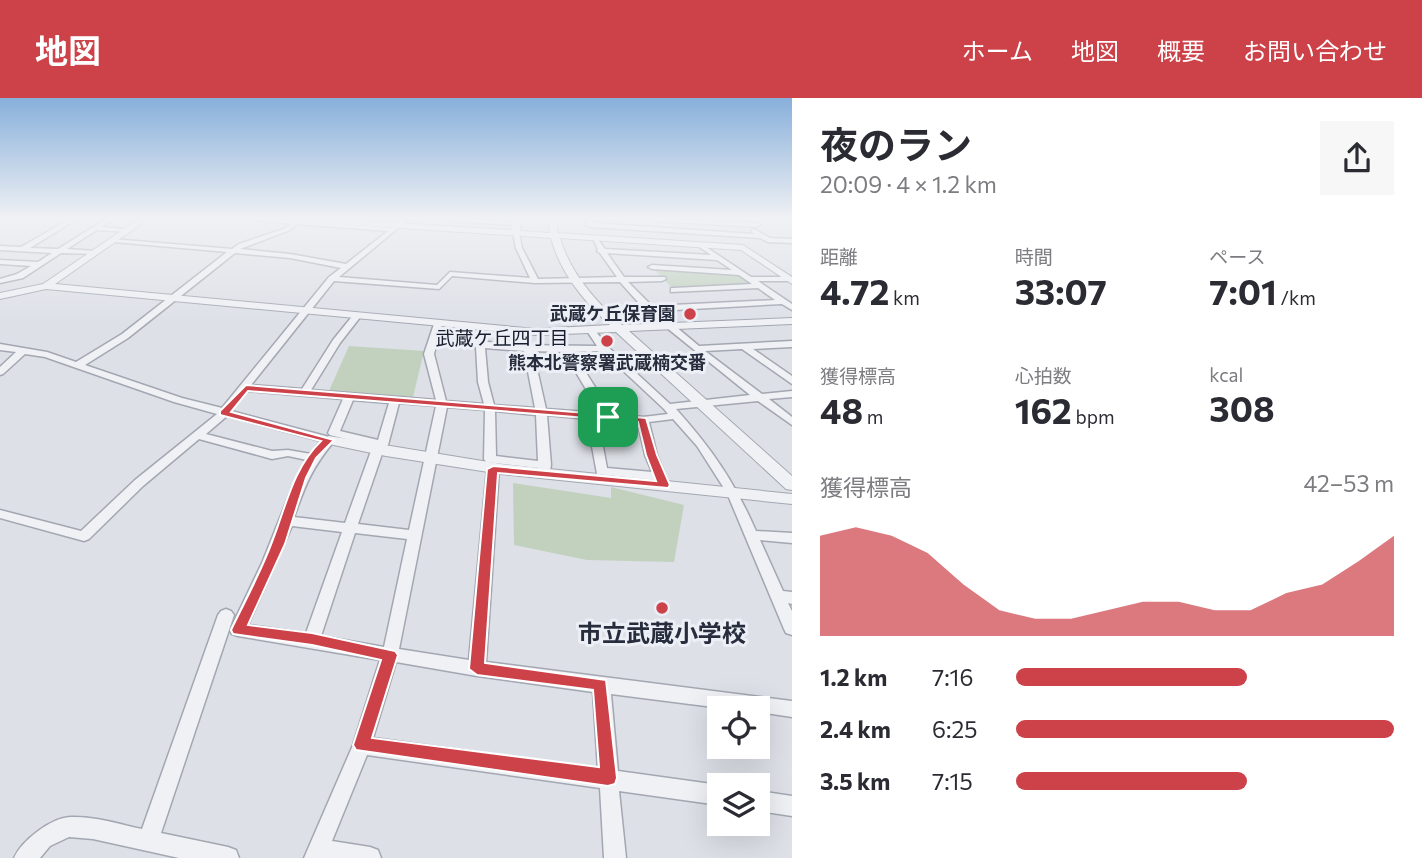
<!DOCTYPE html>
<html lang="ja">
<head>
<meta charset="utf-8">
<style>
	body { margin:0; font-family:Commissioner,"Noto Sans JP",sans-serif; background:#f7f7f7; color:#2b2b33; height:100vh; display:flex; flex-direction:column; font-size:26px; white-space:nowrap }
	* { box-sizing:border-box; margin:0 }
	p { font-size:23px; color:#7c7c81 }
	.icon { flex:none; width:38px; height:38px; fill:none; stroke:currentColor; stroke-width:2; stroke-linecap:round; stroke-linejoin:round }
	.map { position:relative; flex:1; overflow:hidden }
	.details { display:flex; flex-direction:column; background:#fff; width:630px }
	.details>* { flex:none }
	.controls { position:absolute; left:707px; top:598px; display:grid; gap:14px }
	.controls a { display:grid; place-items:center; width:63px; height:63px; border-radius:0px; background:#fff; box-shadow:0 7px 28px #0002; font-size:35px }
	.pin { position:absolute; display:grid; place-items:center; width:60px; height:60px; color:#fff; margin:-30px; border-radius:14px; box-shadow:0 4px 10px #0006 }
	.round { display:grid; place-items:center; flex:none; width:74px; height:74px; border-radius:0px; background:#f7f7f7 }
	.overview { display:flex; align-items:center; justify-content:space-between; height:119px; padding:0 28px }
	h1 { font-size:38px; font-weight:700; line-height:52px }
	.metrics { display:grid; grid-template-columns:repeat(3,1fr); gap:10px; height:119px; padding:7px 28px }
	.metrics div { display:grid; align-content:center }
	.metrics b { font-size:35px; font-weight:700 }
	.metrics small { font-size:19px; font-weight:400 }
	.metrics p { font-size:19px }
	.chart { height:196px; padding:14px 28px }
	.chart p { display:flex; justify-content:space-between }
	.chart svg { width:100%; height:126px; margin-top:7px; fill:#cd4148; opacity:.7 }
	ul { padding:0 28px; list-style:none; font-size:23px }
	li { display:grid; grid-template-columns:112px 84px 1fr; align-items:center; height:52px }
	li i { height:18px; border-radius:9px; background:#cd4148 }
	header { display:flex; align-items:center; gap:42px; box-sizing:border-box; height:98px; padding:0 35px; background:#cd4148; color:#fff }
	header strong { font-size:33px }
	nav { display:flex; gap:38px; margin-inline-start:auto; font-size:24px }
	main { display:flex; flex:1; min-height:0 }
	.map>svg:first-child { display:block }
	.green { fill:#c1d1be }
	.lines { fill:none; stroke-linecap:round; stroke-linejoin:round }
	.minor-casing { stroke:#a3a7b1; stroke-width:3 }
	.tertiary-casing { stroke:#a3a7b1; stroke-width:2 }
	.minor { fill:#f0f1f5; fill-rule:evenodd }
	.tertiary { fill:#f0f1f5; fill-rule:evenodd }
	.route { fill:#cd4148; stroke:#fff; stroke-width:2; fill-rule:evenodd }
	.poi-dot { fill:#cd4148; stroke:#eceff5; stroke-width:2.5 }
	.labels { text-anchor:middle; stroke-width:6; stroke-linejoin:round; paint-order:stroke }
	.far-poi-label { font-size:18px; font-weight:bold; fill:#272d3d; stroke:#eceff5; text-anchor:end }
	.far-neighbourhood-label { font-size:19px; fill:#191e2e; stroke:#eceff5 }
	.near-poi-label { font-size:24px; font-weight:bold; fill:#272d3d; stroke:#eceff5 }
</style>
</head>
<body>
<header>
<strong>地図</strong>
<nav><a>ホーム</a><a>地図</a><a>概要</a><a>お問い合わせ</a></nav>
</header>
<main>
<div class="map">
<svg width="792" height="760" viewBox="0 0 792 760">
	<rect width="100%" height="100%" fill="#dde0e7"/>
	<path class="green" d="M 652,169 L 741,175 L 759,188 L 674,192 Z
		M 349,248 L 424,253 L 413,299 L 329,293 Z
		M 513,385 L 611,400 L 611,389 L 684,407 L 674,464 L 587,462 L 514,447 Z"/>
	<g class="lines">
		<defs>
			<path id="minor" d="M 70,121 L 77,121 L 30,150 L 58,151 L 106,121 L 113,121 L 102,129 L 132,132 L 129,134 L 97,132 L 67,151 L 95,153 L 97,154 L 97,156 L 61,155 L 23,180 L 0,185 L 0,181 L 17,176 L 31,168 L 0,166 L 0,162 L 38,164 L 52,155 L 0,152 L 0,148 L 21,149 Z
				M 247,121 L 303,121 L 301,123 L 392,130 L 402,121 L 409,121 L 339,179 L 437,187 L 450,174 L 530,180 L 516,150 L 513,135 L 516,133 L 519,135 L 522,150 L 538,181 L 617,179 L 600,155 L 597,153 L 598,151 L 593,141 L 596,139 L 605,151 L 711,157 L 698,148 L 698,146 L 700,145 L 751,179 L 792,179 L 792,183 L 758,183 L 792,206 L 792,212 L 782,206 L 657,213 L 699,248 L 792,243 L 792,249 L 753,251 L 792,278 L 792,286 L 742,251 L 705,253 L 762,296 L 792,293 L 792,299 L 769,301 L 792,319 L 792,327 L 758,303 L 676,311 C 712,351 734,383 756,433 L 792,435 L 792,445 L 760,442 L 783,493 L 792,494 L 792,506 L 788,505 L 792,513 L 792,537 L 786,535 L 784,531 L 727,395 L 697,348 L 673,321 L 649,324 L 657,357 L 668,384 L 662,388 L 658,387 L 655,382 L 597,376 L 587,321 L 547,317 L 551,367 L 549,378 L 541,378 L 539,370 L 486,364 L 484,361 L 485,312 L 447,309 L 399,551 L 469,562 L 487,371 L 493,367 L 497,368 L 499,371 L 486,564 L 792,603 L 792,619 L 758,614 L 758,611 L 729,611 L 611,596 L 618,673 L 719,687 L 721,688 L 719,707 L 619,693 L 626,760 L 604,760 L 600,690 L 367,657 L 332,743 L 370,749 L 378,752 L 381,760 L 304,760 L 353,647 L 380,562 L 238,538 L 232,536 L 230,532 L 262,465 L 292,390 L 307,362 L 288,358 L 272,361 L 199,341 L 143,388 L 89,441 L 84,443 L 0,420 L 0,412 L 81,433 L 135,382 L 217,316 L 174,304 L 45,259 L 25,256 L 3,276 L 0,277 L 0,269 L 16,254 L 0,252 L 0,246 L 47,254 L 76,264 L 122,236 L 227,154 L 114,144 L 111,142 L 112,141 L 232,151 L 239,146 L 286,130 L 291,126 ZM 297,126 L 388,133 L 346,166 L 290,156 L 240,151 L 290,132 ZM 235,155 L 290,160 L 341,170 L 329,179 L 222,310 L 182,300 L 85,267 L 128,240 ZM 607,155 L 717,162 L 732,172 L 652,167 L 648,169 L 652,171 L 739,177 L 752,186 L 674,190 L 671,190 L 671,194 L 758,190 L 775,202 L 652,208 L 628,184 L 662,183 L 666,181 L 665,179 L 624,179 ZM 452,178 L 535,185 L 620,184 L 646,213 L 750,297 L 670,306 L 607,248 L 594,231 L 591,230 L 587,233 L 597,248 L 518,247 L 439,239 L 442,226 L 438,223 L 434,226 L 424,256 L 436,302 L 311,292 L 340,245 L 361,218 L 357,215 L 354,216 L 333,242 L 302,291 L 251,287 L 334,183 L 439,191 ZM 437,244 L 476,249 L 478,284 L 484,306 L 446,303 L 434,256 ZM 485,250 L 524,253 L 535,310 L 494,307 L 488,284 ZM 533,253 L 564,254 L 600,315 L 546,311 ZM 602,253 L 664,311 L 668,316 L 643,319 L 612,316 L 573,254 ZM 247,293 L 343,301 L 328,335 L 330,337 L 382,350 L 388,347 L 399,305 L 436,308 L 409,432 L 358,426 L 383,353 L 377,350 L 371,353 L 345,425 L 294,419 C 306,385 312,370 335,342 L 333,340 L 231,313 ZM 353,302 L 389,305 L 378,342 L 340,333 ZM 495,313 L 536,317 L 538,363 L 496,358 ZM 227,318 L 321,343 L 311,356 L 288,352 L 272,353 L 206,336 ZM 598,322 L 638,325 L 645,357 L 652,374 L 607,370 ZM 292,428 L 342,434 L 306,535 L 248,527 ZM 355,435 L 407,441 L 384,549 L 321,538 ZM 396,564 L 477,578 L 593,594 L 598,671 L 373,640 Z
				M 449,121 L 479,121 L 519,125 L 516,127 L 452,123 Z
				M 587,121 L 593,121 L 593,125 L 754,136 L 751,133 L 754,131 L 770,140 L 792,141 L 792,145 L 768,144 L 760,140 L 590,129 L 587,127 Z
				M 654,121 L 757,125 L 760,127 L 757,129 L 657,123 Z
				M 226,511 L 231,513 L 234,517 L 161,735 L 228,749 L 236,752 L 239,760 L 179,760 L 93,741 L 69,739 L 50,748 L 40,760 L 14,760 C 22,742 51,720 70,719 C 94,718 119,726 142,731 L 218,517 L 221,513 Z
				M 758,693 L 792,698 L 792,718 L 758,713 Z"/>
			<path id="tertiary" d="M 139,121 L 148,121 L 55,186 L 536,231 L 610,227 C 584,204 560,174 551,140 L 297,123 L 293,121 L 331,121 L 512,132 L 513,121 L 521,121 L 520,133 L 550,135 L 548,121 L 556,121 L 558,135 L 743,147 L 792,179 L 792,186 L 741,152 L 560,140 C 570,175 596,204 622,227 L 792,220 L 792,226 L 629,233 L 792,378 L 792,392 L 786,391 L 616,234 L 536,237 L 46,191 L 0,201 L 0,195 L 43,186 Z
				M 329,338 L 501,366 L 792,396 L 792,406 L 501,376 L 386,358 L 324,345 L 322,342 Z"/>
		</defs>
		<use href="#minor" class="minor-casing"/>
		<use href="#tertiary" class="tertiary-casing"/>
		<use href="#minor" class="minor"/>
		<use href="#tertiary" class="tertiary"/>
	</g>
	<linearGradient id="sky" x2="0" y2="1"><stop stop-color="#88b0db"/><stop offset="0.53" stop-color="#f0f1f4"/><stop offset="1" stop-color="#f0f1f4" stop-opacity="0"/></linearGradient>
	<rect width="792" height="227" fill="url(#sky)"/>
	<path class="route" d="M 246,287 L 646,320 L 657,357 L 670,387 L 668,390 L 498,375 L 485,565 L 606,582 L 617,680 L 615,686 L 608,688 L 356,652 L 353,647 L 381,562 L 312,547 L 233,536 L 231,532 C 245,503 261,474 272,444 C 286,408 293,370 321,343 L 220,317 L 220,313 ZM 248,293 L 638,324 L 646,357 L 656,383 L 493,368 L 487,371 L 469,571 L 477,577 L 593,592 L 599,669 L 372,640 L 398,557 L 395,553 L 312,535 L 248,527 L 285,446 L 306,380 L 316,360 L 334,342 L 231,314 Z"/>
	<g class="poi-dot">
		<circle cx="690" cy="216" r="7"/>
		<circle cx="607" cy="243" r="7"/>
		<circle cx="662" cy="510" r="7"/>
	</g>
	<g class="labels">
		<g class="far-poi-label">
			<text x="676" y="222">武蔵ケ丘保育園</text>
			<text x="607" y="271" text-anchor="middle">熊本北警察署武蔵楠交番</text>
		</g>
		<g class="far-neighbourhood-label">
			<text x="502" y="247">武蔵ケ丘四丁目</text>
		</g>
		<g class="near-poi-label">
			<text x="662" y="544">市立武蔵小学校</text>
		</g>
	</g>
</svg>
<div class="controls">
<a><svg class="icon" aria-label="locate" viewBox="0 0 24 24"><circle cx="12" cy="12" r="6"/><path d="M12 2v4M12 18v4M2 12h4M18 12h4"/></svg></a>
<a><svg class="icon" aria-label="layers" viewBox="0 0 24 24"><path d="M12 4l9 5-9 5-9-5zM3 14l9 5 9-5"/></svg></a>
</div>
<div class="pin" style="left:608px;top:319px;background:#1e9e55"><svg class="icon" aria-label="arrive" viewBox="0 0 24 24"><path d="M6 21V4h12l-3 4 3 4H6"/></svg></div>
</div>
<section class="details">
<div class="overview"><div><h1>夜のラン</h1><p>20:09 · 4 × 1.2 km</p></div><a class="round"><svg class="icon" aria-label="share" viewBox="0 0 24 24"><path d="M12 15V3M7 8l5-5 5 5M5 13v7h14v-7"/></svg></a></div>
<div class="metrics">
<div><p>距離</p><b>4.72<small> km</small></b></div>
<div><p>時間</p><b>33:07</b></div>
<div><p>ペース</p><b>7:01<small> /km</small></b></div>
</div>
<div class="metrics">
<div><p>獲得標高</p><b>48<small> m</small></b></div>
<div><p>心拍数</p><b>162<small> bpm</small></b></div>
<div><p>kcal</p><b>308</b></div>
</div>
<div class="chart"><p><span>獲得標高</span>42–53 m</p>
<svg viewBox="0 0 160 44" preserveAspectRatio="none"><path d="M0 44V9L10 6L20 9L30 15L40 26L50 35L60 38L70 38L80 35L90 32L100 32L110 35L120 35L130 29L140 26L150 18L160 9V44z"/></svg>
</div>
<ul>
<li><b>1.2 km</b>7:16<i style="width:61%"></i></li>
<li><b>2.4 km</b>6:25<i style="width:100%"></i></li>
<li><b>3.5 km</b>7:15<i style="width:61%"></i></li>
</ul>
</section>
</main>
</body>
</html>
